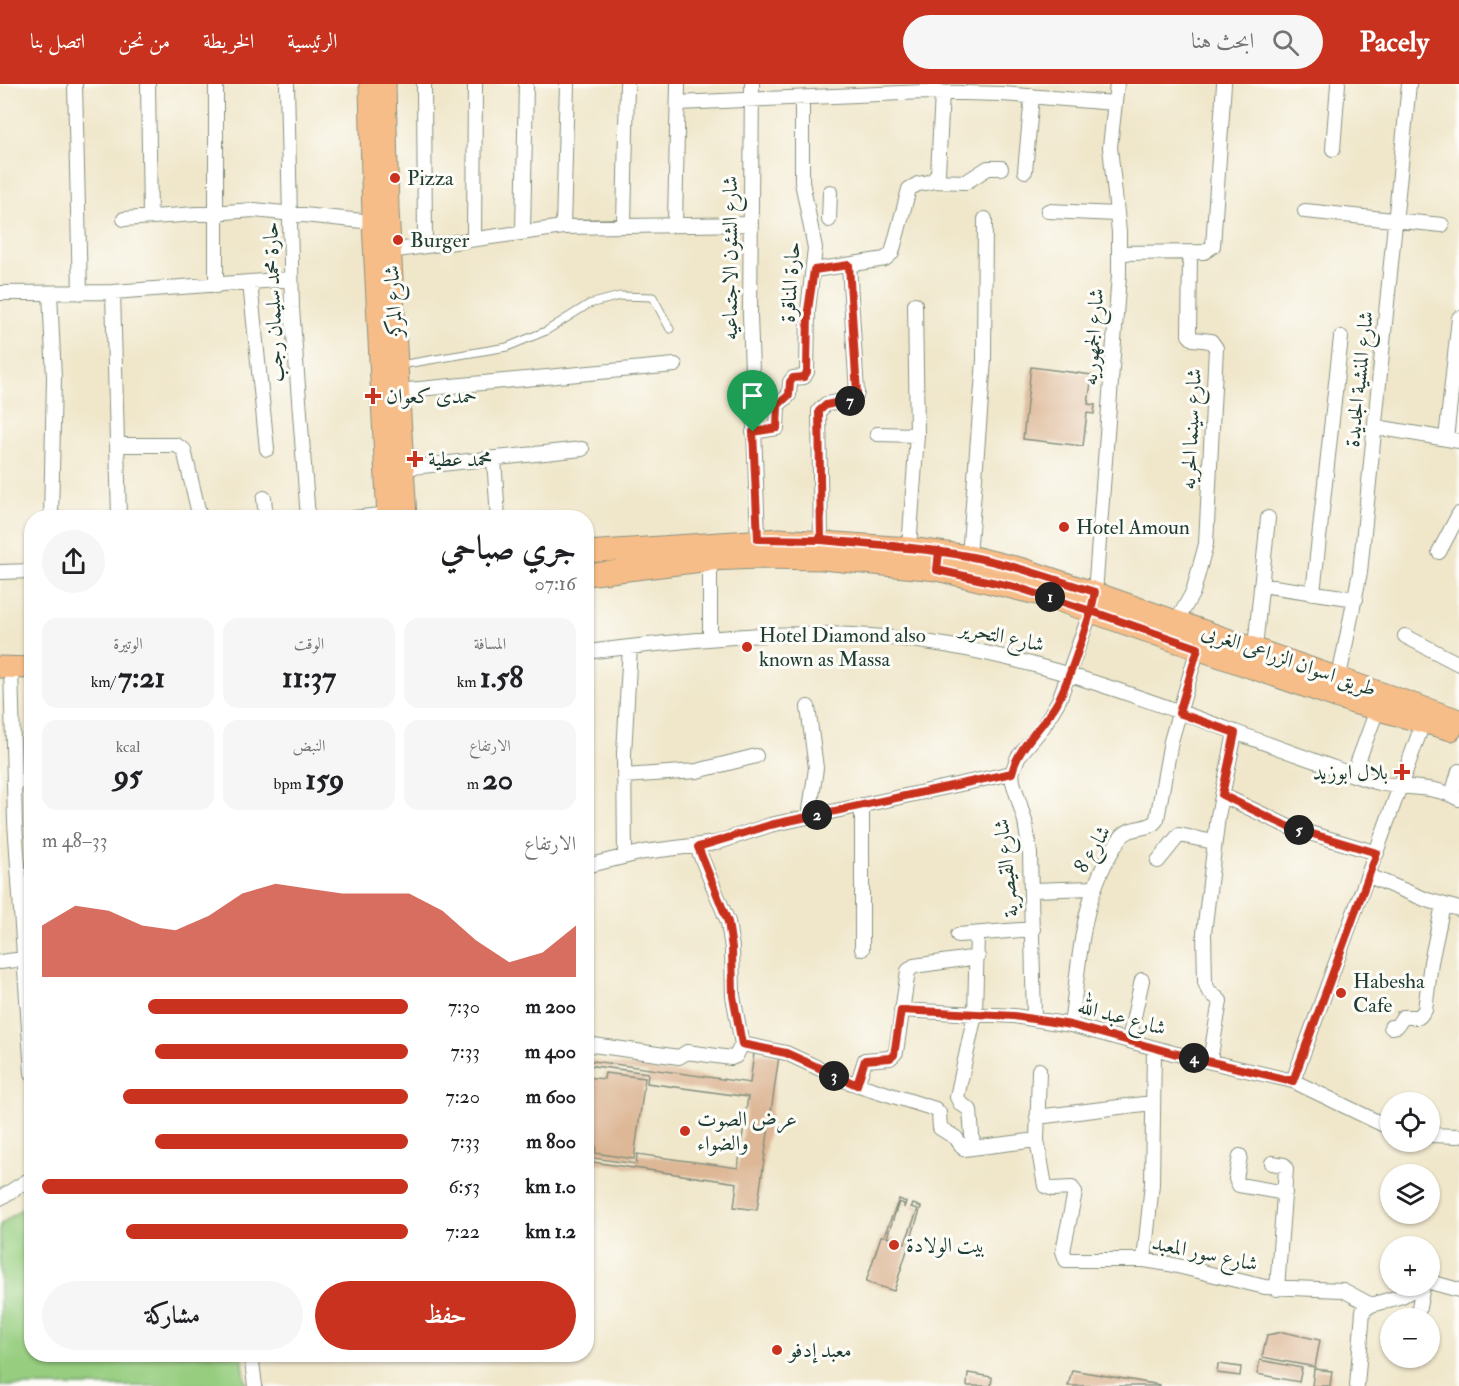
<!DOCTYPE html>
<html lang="ar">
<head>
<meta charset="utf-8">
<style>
	body { margin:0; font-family:"IM FELL Double Pica",Amiri,serif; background:#f6f6f6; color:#202124; direction:rtl; height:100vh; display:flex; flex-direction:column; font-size:22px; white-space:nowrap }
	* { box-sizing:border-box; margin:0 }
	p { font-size:20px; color:#757577 }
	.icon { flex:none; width:33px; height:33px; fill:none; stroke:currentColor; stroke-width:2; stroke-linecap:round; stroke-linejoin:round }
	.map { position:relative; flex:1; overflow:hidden; direction:ltr }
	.drawer { position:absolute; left:24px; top:426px; width:570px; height:852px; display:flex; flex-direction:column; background:#fff; border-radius:24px; box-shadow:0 2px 4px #0004; direction:rtl }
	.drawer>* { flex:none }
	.tools { position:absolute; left:1380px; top:1008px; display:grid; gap:12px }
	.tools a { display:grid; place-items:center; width:60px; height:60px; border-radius:50%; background:#fff; box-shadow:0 2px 4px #0004; font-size:30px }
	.pin { position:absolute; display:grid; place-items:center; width:51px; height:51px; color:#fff; margin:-62px -26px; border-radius:50% 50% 50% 0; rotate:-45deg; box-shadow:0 0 6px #0007 }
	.pin .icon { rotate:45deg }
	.km { position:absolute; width:30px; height:30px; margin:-15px; border-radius:50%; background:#222; color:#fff; font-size:16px; line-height:30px; text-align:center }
	.round { display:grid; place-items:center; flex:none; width:63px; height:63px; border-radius:32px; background:#f6f6f6 }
	.headline { display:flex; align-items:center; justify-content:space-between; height:102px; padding:0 18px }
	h1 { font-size:33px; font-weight:800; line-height:45px }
	.metrics { display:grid; grid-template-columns:repeat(3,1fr); gap:9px; height:102px; padding:6px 18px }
	.metrics div { display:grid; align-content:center; border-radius:15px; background:#f6f6f6; text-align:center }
	.metrics b { font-size:30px; font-weight:800 }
	.metrics small { font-size:16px; font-weight:400 }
	.metrics p { font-size:16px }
	.chart { height:168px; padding:12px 18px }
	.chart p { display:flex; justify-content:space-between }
	.chart svg { width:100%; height:108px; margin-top:6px; fill:#c8321e; opacity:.7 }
	.button { display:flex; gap:12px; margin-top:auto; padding:12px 18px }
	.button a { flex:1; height:69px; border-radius:36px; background:#c8321e; color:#fff; font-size:24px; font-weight:800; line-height:69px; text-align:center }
	.button a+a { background:#f6f6f6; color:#202124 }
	ul { padding:0 18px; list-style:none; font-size:20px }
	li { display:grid; grid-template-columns:96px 72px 1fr; align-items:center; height:45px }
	li i { height:15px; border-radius:8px; background:#c8321e }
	header { display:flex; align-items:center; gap:36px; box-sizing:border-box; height:84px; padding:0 30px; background:#c8321e; color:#fff }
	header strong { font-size:28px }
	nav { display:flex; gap:33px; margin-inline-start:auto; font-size:21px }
	.search { width:420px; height:54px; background:#f6f6f6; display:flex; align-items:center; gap:15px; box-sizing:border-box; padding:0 21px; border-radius:33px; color:#757577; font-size:22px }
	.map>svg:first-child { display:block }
	.green { fill:#96cd7f; stroke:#5a855a; stroke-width:1.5 }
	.building { fill:#ddb796 }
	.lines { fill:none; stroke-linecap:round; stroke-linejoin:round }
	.lane-casing { stroke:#889280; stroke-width:9 }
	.street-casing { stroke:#889280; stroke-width:16 }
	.primary-casing { stroke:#889280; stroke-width:23 }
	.lane { stroke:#fff; stroke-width:7 }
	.street { stroke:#fff; stroke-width:14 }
	.primary { stroke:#f7bd88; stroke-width:21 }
	.route-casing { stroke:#fff; stroke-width:12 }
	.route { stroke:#c8321e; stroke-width:8 }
	.poi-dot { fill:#c8321e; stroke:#fdfcf7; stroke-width:2 }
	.labels { text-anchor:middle; stroke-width:6; stroke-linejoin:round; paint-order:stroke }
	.poi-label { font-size:21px; fill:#1f3d34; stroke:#fdfcf7; text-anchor:start }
	.street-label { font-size:21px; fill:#1f3d34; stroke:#fdfcf7 }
</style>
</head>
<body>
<header>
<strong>Pacely</strong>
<div class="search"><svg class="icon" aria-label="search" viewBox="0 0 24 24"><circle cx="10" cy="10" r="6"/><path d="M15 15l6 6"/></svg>ابحث هنا</div>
<nav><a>الرئيسية</a><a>الخريطة</a><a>من نحن</a><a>اتصل بنا</a></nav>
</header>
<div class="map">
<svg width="1459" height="1302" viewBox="0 0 1459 1302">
	<rect width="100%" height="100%" fill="#fdfcf7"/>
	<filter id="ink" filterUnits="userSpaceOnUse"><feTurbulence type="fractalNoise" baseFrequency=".0167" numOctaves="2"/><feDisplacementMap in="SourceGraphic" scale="12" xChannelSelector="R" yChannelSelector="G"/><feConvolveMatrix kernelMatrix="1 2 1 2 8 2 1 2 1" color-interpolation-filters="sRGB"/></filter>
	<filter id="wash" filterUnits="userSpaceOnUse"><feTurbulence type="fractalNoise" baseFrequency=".008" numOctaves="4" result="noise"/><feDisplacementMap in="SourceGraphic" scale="24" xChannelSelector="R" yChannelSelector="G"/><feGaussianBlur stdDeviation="1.35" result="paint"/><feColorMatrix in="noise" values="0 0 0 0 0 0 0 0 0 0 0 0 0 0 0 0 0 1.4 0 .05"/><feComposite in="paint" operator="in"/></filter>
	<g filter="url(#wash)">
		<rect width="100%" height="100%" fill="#f0e7cb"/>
		<path class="green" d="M 31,1118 L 32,1270 L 242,1271 L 246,1302 L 0,1302 L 0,1141 Z"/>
		<g id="blocks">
			<path class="building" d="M 1031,283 L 1092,291 L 1088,320 L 1095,321 L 1094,330 L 1087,329 L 1083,362 L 1023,355 Z
				M 754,969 L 779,972 L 757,1126 L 734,1123 L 737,1099 L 586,1077 L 586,1073 L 636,1080 L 637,1070 L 738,1084 L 748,1013 L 647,999 L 648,989 L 586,981 L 586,976 L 750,999 Z
				M 605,989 L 645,994 L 634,1075 L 595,1069 L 596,1063 L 586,1062 L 586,993 L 604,995 Z
				M 899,1115 L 906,1118 L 904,1124 L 904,1120 L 899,1118 L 887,1153 L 895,1156 L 905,1159 L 918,1125 L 911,1123 L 913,1120 L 921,1123 L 894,1207 L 866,1198 L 881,1152 L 884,1152 Z
				M 1283,1248 L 1320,1256 L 1315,1283 L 1262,1273 L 1267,1251 Z
				M 1260,1276 L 1302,1284 L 1299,1298 L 1257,1290 Z
				M 1218,1280 L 1241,1283 L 1240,1292 L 1217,1289 Z
				M 1314,1285 L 1332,1287 L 1330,1302 L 1312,1302 Z
				M 1072,1286 L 1160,1301 L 1160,1302 L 1068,1302 Z
				M 968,1289 L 992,1293 L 991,1302 L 967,1302 Z"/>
		</g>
	</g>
	<g filter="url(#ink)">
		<use href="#blocks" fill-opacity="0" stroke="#889280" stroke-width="1.5"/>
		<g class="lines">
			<defs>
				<path id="lane" d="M 400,281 L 507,263 L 546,247 L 589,220 L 620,212 L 653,213 L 670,245"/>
				<path id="street" d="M 75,0 L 80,209
					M 148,0 L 150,133
					M 216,0 L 216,202
					M 287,0 L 292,224 L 308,434
					M 424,0 L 425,162
					M 752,0 L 750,231 L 758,455
					M 678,19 L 924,8 L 1002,10 L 1114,19
					M 1333,65 L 1338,0
					M 1025,87 L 1032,12
					M 934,97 L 966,98 L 988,84 L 1001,84
					M 1048,127 L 1117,130
					M 1305,127 L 1442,141
					M 124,135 L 254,126 L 373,138
					M 829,136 L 830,108
					M 624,140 L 627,0
					M 675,140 L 678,0
					M 563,143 L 567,0
					M 523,147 L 526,0
					M 474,154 L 475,0
					M 390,167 L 563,143 L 751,140
					M 1119,169 L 1204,168 L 1213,162 L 1224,0
					M 814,186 L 885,175 L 892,169 L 909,105 L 918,100 L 931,98 L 938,90 L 942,8
					M 250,199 L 267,365
					M 113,208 L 119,434
					M 0,209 L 113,208 L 291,195
					M 50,209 L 54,294 L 51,434
					M 398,307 L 675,281
					M 1376,343 L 1459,357
					M 753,348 L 777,344 L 778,321 L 789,311 L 790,298 L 793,294 L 804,293 L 807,288 L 808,226 L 815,164 L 802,98 L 802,14
					M 877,350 L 917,351
					M 1446,355 L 1459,234
					M 118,361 L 176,361 L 184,366 L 200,434
					M 494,374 L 498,434
					M 403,384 L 582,365
					M 264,414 L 266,434
					M 354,434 L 388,430
					M 821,456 L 819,327 L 826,320 L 853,315 L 857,309 L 849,181
					M 909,464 L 917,351 L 915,220
					M 1439,468 L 1459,430
					M 969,472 L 984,276 L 985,135
					M 710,476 L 710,554
					M 0,488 L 32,487
					M 1261,501 L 1356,515
					M 1313,509 L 1341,253
					M 1177,537 L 1193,508 L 1206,460 L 1216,264 L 1211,257 L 1193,255 L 1189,251 L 1190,169
					M 1405,552 L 1459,580
					M 1255,564 L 1268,434
					M 586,568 C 681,557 776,545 871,552 C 1027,563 1170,626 1315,677 C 1338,685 1361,695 1384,700 C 1411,705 1434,701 1459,715
					M 11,583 L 15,738 L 32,989
					M 1339,593 L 1360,488 L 1409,0
					M 808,623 L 816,684 L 809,733
					M 1353,691 L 1377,626
					M 624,692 L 697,687 L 756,672
					M 14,697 L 32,698
					M 1222,711 L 1289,743 L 1377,769
					M 1452,711 L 1459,687
					M 697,763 L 728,838 L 732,864 L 733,912 L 742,960
					M 625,772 L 624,669 L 630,563
					M 1158,777 L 1179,751 L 1214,758
					M 586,782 L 644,768 L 716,759 L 770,741 L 1012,689
					M 1369,792 L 1427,816 L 1459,825
					M 1033,806 L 1092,804
					M 958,851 L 1033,845
					M 862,865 L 862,721
					M 0,878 L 24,875
					M 901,926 L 1014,932 L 1071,941 L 1173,969 L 1293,997 L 1390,1044
					M 1034,934 L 1030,770 L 1025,737 L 1013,698 L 1012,689 L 1018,673 L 1043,643 L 1059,616 L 1091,527 L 1095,509 L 1119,191 L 1119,148 L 1110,63 L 1117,0
					M 1071,941 C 1080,875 1080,812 1119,756 C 1131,738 1149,749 1157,735 L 1171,657 L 1198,564
					M 1391,943 L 1397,942 L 1403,933 L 1419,933 L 1425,926 L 1431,878 L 1443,821
					M 1129,956 L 1142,896
					M 586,960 L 679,973 L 687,968 L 731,974 L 736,972 L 742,960 L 786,969 L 846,997 L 935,1025 L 939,1029 L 940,1044 L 956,1054 L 964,1065 L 1037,1056 L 1045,1102 L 1053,1105 L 1072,1104 L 1075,1108 L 1063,1167 L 1066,1176 L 1144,1176 L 1169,1180 L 1265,1203 L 1343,1206 L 1371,1221
					M 1210,977 L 1220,917 L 1208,906 L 1205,898 L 1204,849 L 1218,732 L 1235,649
					M 1293,997 L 1423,639
					M 857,1001 L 865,976 L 890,974 L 896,968 L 908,887 L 914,882 L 978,873
					M 1037,1033 L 1152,1019
					M 1430,1051 L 1459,1052
					M 1037,1056 L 1039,986
					M 973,1064 L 970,1026 L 960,1019 L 957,1013 L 975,930 L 977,850
					M 1240,1072 L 1236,1095 L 1239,1101 L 1285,1109
					M 1272,1079 L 1284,1081 L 1286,1085 L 1277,1205
					M 0,1114 L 32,1094
					M 1144,1176 L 1152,1100 L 1154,964
					M 1430,1198 L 1459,1206
					M 1417,1234 L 1423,1202
					M 251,1270 L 255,1302
					M 1357,1302 L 1363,1227 L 1371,1221 L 1402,1212 L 1420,1202"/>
				<path id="primary" d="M 370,0 L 373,138 L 388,434
					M 385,0 L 388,126 L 406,434
					M 586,468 L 779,455 L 909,464 L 969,472 L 1023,485 L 1095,509 L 1459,636
					M 586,491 L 710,476 L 759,474 L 822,475 L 937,486 L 1045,512 L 1353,619 L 1451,646
					M 0,583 L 32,584"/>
			</defs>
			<use href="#lane" class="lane-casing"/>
			<use href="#street" class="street-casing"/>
			<use href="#primary" class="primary-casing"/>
			<use href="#lane" class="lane"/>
			<use href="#street" class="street"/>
			<use href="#primary" class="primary"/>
		</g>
	</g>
	<g class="lines" filter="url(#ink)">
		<defs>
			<path id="route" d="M 753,348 L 758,455 L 821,456 L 939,467 L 937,486 L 1019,504 L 1091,527 C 1081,557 1072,590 1057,619 C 1044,642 1018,662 1012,689 L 770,741 L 698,763 L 728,838 L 732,864 L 733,912 L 742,960 L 786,969 L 857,1001 L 865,976 L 890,974 L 894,971 L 901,926 L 1014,932 L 1071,941 L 1173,969 L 1293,997 L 1377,769 L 1289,743 L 1222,711 L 1235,649 L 1179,629 L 1198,564 L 1091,527 L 1095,508 C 1053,495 1011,480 967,472 C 919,463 870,460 821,456 L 819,327 L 826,321 L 853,315 L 857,309 L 849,181 L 814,186 L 808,226 L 807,288 L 804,293 L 793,294 L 790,298 L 789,311 L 778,321 L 777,344 L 753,348"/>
		</defs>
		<use href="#route" class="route-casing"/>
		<use href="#route" class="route"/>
	</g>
	<g class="poi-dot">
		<circle cx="395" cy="94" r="6"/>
		<circle cx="398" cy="156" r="6"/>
		<path d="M370 303h6v6h6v6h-6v6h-6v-6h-6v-6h6z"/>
		<path d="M412 366h6v6h6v6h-6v6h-6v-6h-6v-6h6z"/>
		<circle cx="1064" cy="443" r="6"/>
		<circle cx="747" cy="563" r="6"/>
		<path d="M1399 679h6v6h6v6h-6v6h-6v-6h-6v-6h6z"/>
		<circle cx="1341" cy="909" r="6"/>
		<circle cx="685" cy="1047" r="6"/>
		<circle cx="894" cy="1161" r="6"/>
		<circle cx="777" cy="1266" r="6"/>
	</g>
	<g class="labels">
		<g class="poi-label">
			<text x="407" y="101">Pizza</text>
			<text x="410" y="163">Burger</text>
			<text x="386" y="319">حمدى كعوان</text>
			<text x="428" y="382">محمد عطية</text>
			<text x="1076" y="450">Hotel Amoun</text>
			<text x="759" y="558">Hotel Diamond also<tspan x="759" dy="24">known as Massa</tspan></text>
			<text x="1388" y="695" text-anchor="end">بلال ابوزيد</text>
			<text x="1353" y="904">Habesha<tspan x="1353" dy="24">Cafe</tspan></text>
			<text x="697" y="1042">عرض الصوت<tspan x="697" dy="24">والضواء</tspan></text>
			<text x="906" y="1168">بيت الولادة</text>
			<text x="789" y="1273">معبد إدفو</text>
		</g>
		<g class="street-label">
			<text transform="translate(730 174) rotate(-90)" y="7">شارع الشئون الاجتماعيه</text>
			<text transform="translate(790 198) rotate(-86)" y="7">حارة المناقرة</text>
			<text transform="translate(393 217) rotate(-93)" y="7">شارع المركز</text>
			<text transform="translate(273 218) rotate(-92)" y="7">حارة محمد سليمان رجب</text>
			<text transform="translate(1093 253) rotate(-86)" y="7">شارع الجمهوريه</text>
			<text transform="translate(1359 295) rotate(-84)" y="7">شارع المنشية الجديدة</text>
			<text transform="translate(1191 345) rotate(-87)" y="7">شارع سينما الحريه</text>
			<text transform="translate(1002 552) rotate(12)" y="7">شارع التحرير</text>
			<text transform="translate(1289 576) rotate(19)" y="7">طريق اسوان الزراعى الغربى</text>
			<text transform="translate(1092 765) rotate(-59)" y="7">شارع 8</text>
			<text transform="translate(1006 784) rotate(-96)" y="7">شارع القيصرية</text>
			<text transform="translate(1122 933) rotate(15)" y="7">شارع عبد الله</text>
			<text transform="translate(1205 1169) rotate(12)" y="7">شارع سور المعبد</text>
		</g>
	</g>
</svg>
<div class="tools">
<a><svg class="icon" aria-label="locate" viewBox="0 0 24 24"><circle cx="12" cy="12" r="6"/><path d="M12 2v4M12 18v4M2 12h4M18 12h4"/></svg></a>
<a><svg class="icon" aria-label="layers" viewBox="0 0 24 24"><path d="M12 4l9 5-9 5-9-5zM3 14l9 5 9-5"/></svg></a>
<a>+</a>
<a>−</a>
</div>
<div class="pin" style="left:753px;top:348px;background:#1e9e55"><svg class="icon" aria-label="arrive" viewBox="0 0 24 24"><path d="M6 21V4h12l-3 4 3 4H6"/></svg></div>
<b class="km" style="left:1050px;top:513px">1</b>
<b class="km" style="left:817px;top:731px">2</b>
<b class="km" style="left:834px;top:992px">3</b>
<b class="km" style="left:1194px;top:974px">4</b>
<b class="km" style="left:1299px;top:746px">5</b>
<b class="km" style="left:850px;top:317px">7</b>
<section class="drawer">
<div class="headline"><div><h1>جري صباحي</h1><p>07:16</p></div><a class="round"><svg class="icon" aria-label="share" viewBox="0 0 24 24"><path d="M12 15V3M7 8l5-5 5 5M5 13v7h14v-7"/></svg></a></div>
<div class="metrics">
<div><p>المسافة</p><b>1.58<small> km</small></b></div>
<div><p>الوقت</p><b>11:37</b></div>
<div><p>الوتيرة</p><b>7:21<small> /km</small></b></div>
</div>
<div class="metrics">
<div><p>الارتفاع</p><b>20<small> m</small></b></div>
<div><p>النبض</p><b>159<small> bpm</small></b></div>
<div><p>kcal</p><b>95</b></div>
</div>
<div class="chart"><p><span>الارتفاع</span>33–48 m</p>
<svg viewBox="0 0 160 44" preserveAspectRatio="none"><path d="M0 44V23L10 15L20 17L30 23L40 25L50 19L60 10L70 6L80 8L90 10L100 10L110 10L120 17L130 29L140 38L150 34L160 23V44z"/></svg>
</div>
<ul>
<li><b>200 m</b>7:30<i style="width:71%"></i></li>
<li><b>400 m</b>7:33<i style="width:69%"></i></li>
<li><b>600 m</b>7:20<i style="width:78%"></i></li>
<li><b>800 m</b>7:33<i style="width:69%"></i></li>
<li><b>1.0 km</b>6:53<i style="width:100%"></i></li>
<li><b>1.2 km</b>7:22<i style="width:77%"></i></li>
</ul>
<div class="button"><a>حفظ</a><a>مشاركة</a></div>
</section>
</div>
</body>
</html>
